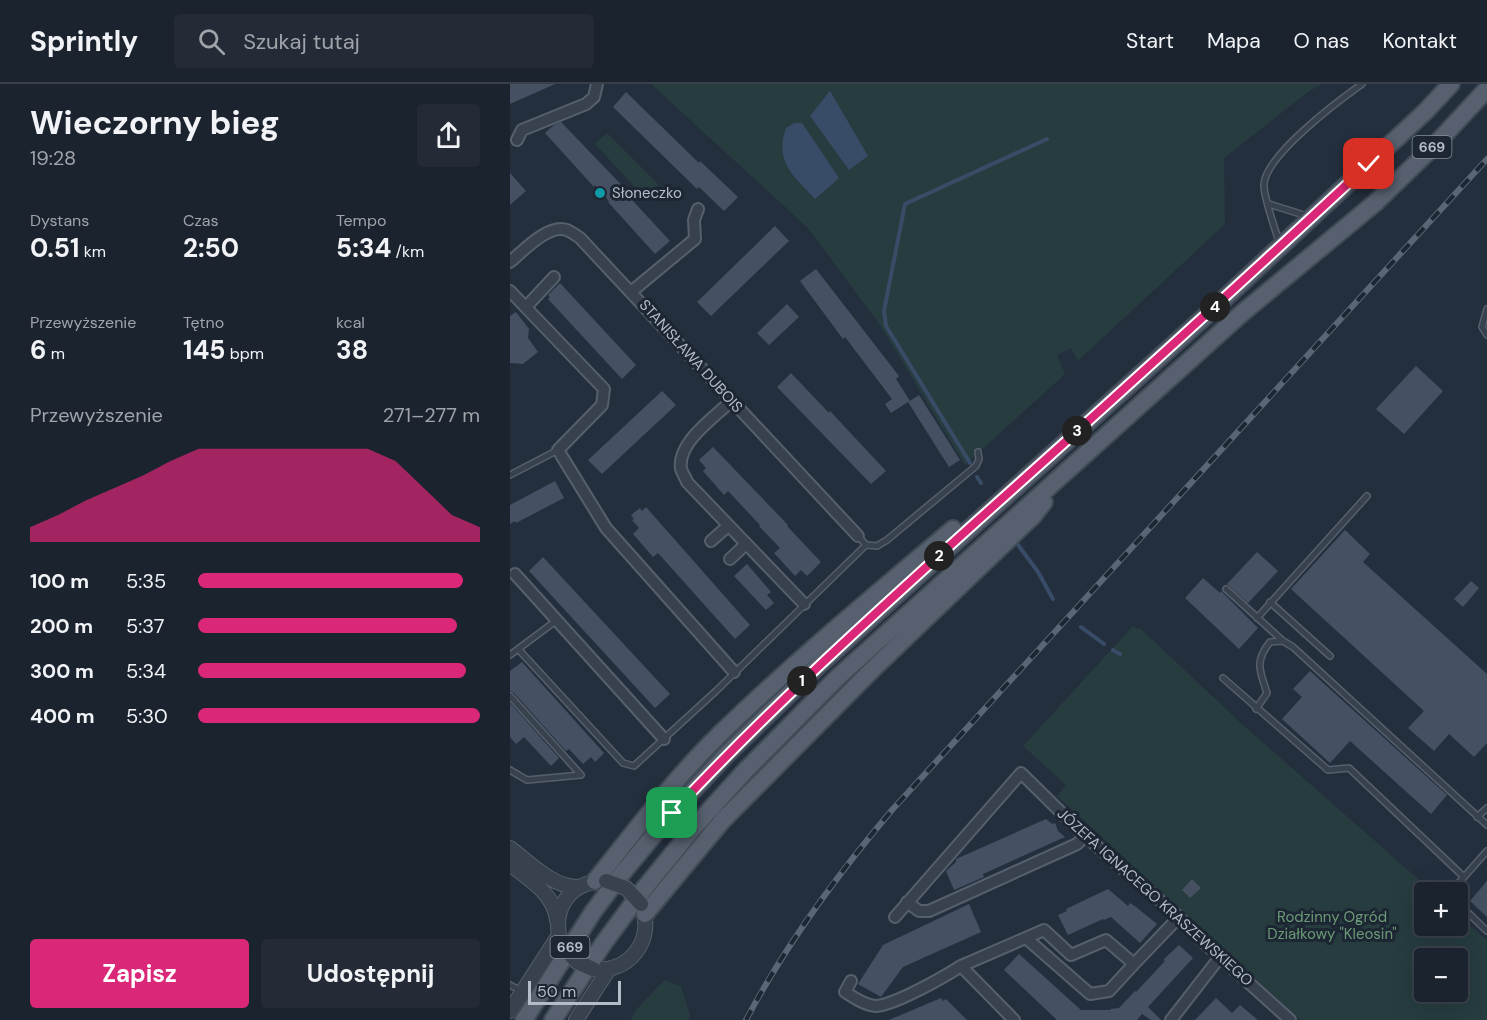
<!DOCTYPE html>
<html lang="pl">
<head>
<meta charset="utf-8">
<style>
	body { margin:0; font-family:"DM Sans",sans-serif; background:#242b36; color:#f1f3f6; height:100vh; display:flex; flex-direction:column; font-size:22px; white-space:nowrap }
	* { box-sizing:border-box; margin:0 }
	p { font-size:20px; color:#a0a4aa }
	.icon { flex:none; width:33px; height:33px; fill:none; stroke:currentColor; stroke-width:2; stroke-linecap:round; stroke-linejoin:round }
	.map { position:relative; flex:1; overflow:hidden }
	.drawer { display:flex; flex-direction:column; background:#1b232e; width:510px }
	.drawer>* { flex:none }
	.fabs { position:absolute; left:904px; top:798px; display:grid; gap:12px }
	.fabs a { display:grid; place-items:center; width:54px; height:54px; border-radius:6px; background:#1b232e; box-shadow:0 6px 24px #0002,0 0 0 2px #39404a; font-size:30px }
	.scale { position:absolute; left:18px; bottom:15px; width:93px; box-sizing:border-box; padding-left:6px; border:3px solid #b4bcc9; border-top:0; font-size:16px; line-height:21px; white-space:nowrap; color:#b4bcc9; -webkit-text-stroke:4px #1d2633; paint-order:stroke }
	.pin { position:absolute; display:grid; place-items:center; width:51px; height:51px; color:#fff; margin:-26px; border-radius:12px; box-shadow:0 3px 9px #0006 }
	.km { position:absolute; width:30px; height:30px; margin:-15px; border-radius:50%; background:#222; color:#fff; font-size:16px; line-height:30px; text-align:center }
	.round { display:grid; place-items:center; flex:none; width:63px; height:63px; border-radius:6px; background:#242b36 }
	.head { display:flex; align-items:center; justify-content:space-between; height:102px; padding:0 30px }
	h1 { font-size:33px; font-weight:700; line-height:45px }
	.stats { display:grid; grid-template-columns:repeat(3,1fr); gap:9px; height:102px; padding:6px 30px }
	.stats div { display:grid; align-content:center }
	.stats b { font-size:26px; font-weight:700 }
	.stats small { font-size:16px; font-weight:400 }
	.stats p { font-size:16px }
	.chart { height:168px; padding:12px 30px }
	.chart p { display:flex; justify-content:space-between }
	.chart svg { width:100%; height:108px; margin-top:6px; fill:#db2777; opacity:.7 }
	.action { display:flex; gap:12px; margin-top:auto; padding:12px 30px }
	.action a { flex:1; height:69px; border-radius:6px; background:#db2777; color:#fff; font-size:24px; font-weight:700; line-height:69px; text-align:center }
	.action a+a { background:#242b36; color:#f1f3f6 }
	ul { padding:0 30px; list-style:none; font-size:20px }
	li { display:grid; grid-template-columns:96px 72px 1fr; align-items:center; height:45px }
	li i { height:15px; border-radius:8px; background:#db2777 }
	header { display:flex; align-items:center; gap:36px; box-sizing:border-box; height:84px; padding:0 30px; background:#1b232e; border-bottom:2px solid #39404a }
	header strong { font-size:28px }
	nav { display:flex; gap:33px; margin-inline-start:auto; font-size:21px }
	.search { width:420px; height:54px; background:#242b36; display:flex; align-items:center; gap:15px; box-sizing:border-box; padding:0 21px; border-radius:6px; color:#a0a4aa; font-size:22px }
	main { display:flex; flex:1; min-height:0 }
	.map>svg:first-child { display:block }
	.green { fill:#263c3f; fill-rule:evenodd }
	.water { fill:#394c67 }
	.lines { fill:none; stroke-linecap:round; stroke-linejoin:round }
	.stream { stroke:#394c67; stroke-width:4 }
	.building { fill:#455162 }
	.service-casing { stroke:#565f6c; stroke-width:8 }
	.minor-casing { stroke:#565f6c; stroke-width:14 }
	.tertiary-casing { stroke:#565f6c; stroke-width:16 }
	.primary-casing { stroke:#414a57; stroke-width:20 }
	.service { stroke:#38414e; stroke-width:5 }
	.minor { stroke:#38414e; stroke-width:10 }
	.tertiary { stroke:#38414e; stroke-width:14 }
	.primary { stroke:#56606e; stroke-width:16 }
	.rail-casing { stroke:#5a6575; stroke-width:6 }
	.rail { stroke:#1d2633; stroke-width:4; stroke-dasharray:11; stroke-linecap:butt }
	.tertiary-bridge-casing { stroke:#565f6c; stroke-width:16; stroke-linecap:butt }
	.tertiary-bridge { stroke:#38414e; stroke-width:14 }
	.route-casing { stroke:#fff; stroke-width:12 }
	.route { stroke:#db2777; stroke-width:8 }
	.culture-dot { fill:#0f9aa8; stroke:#1d2633; stroke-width:2 }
	.labels { text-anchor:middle; stroke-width:6; stroke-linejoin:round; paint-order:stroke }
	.shield { fill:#1d2633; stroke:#878f9c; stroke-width:1.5 }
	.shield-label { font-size:14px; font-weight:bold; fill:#b4bcc9 }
	.poi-label { font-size:15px; fill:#b4bcc9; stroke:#1d2633; text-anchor:start }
	.street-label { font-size:15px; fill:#b4bcc9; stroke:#1d2633 }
	.park-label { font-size:15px; fill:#6b9a76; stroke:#1d2633 }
</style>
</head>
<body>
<header>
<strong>Sprintly</strong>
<div class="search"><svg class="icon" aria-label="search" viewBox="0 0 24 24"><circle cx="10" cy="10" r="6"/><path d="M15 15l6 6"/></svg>Szukaj tutaj</div>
<nav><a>Start</a><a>Mapa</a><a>O nas</a><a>Kontakt</a></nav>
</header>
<main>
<section class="drawer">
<div class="head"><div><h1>Wieczorny bieg</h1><p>19:28</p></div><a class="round"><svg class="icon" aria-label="share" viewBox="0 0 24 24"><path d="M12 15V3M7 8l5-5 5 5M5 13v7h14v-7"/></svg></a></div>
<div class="stats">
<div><p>Dystans</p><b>0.51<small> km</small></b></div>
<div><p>Czas</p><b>2:50</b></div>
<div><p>Tempo</p><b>5:34<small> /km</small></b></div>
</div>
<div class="stats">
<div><p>Przewyższenie</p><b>6<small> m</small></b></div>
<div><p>Tętno</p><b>145<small> bpm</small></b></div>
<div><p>kcal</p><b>38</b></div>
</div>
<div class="chart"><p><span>Przewyższenie</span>271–277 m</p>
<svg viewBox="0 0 160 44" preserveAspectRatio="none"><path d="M0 44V38L10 33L20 27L30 22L40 17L50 11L60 6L70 6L80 6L90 6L100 6L110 6L120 6L130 11L140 22L150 33L160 38V44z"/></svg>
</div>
<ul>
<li><b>100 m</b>5:35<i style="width:94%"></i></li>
<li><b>200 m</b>5:37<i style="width:92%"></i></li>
<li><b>300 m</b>5:34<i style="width:95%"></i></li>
<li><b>400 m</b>5:30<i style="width:100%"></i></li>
</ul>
<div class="action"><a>Zapisz</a><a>Udostępnij</a></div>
</section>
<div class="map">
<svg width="977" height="936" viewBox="0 0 977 936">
	<rect width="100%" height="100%" fill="#242f3e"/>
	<path class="green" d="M 141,0 L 812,0 L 798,8 L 714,74 L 715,140 L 568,277 L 561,264 L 547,271 L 555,290 L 455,381 L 370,241 L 298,144 Z
		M 97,49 L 149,101 L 135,114 L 85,60 Z
		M 623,542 L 627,545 L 629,543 L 733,641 L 923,808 L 915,808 L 915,842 L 948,842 L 948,831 L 977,856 L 977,936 L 790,936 L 547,712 L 556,701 L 513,662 ZM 915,874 L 948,874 L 948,908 L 915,908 Z
		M 154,896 L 171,902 L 180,931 L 178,936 L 121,936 L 126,926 Z"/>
	<path class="water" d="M 320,7 L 358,72 L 339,86 L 300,32 Z
		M 284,39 L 292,39 L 329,94 L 305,115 C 284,92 264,78 276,44 Z"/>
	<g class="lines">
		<path class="stream" d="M 460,379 L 376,242 L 374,227 L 395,120 L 537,55
			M 467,393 L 471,399
			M 506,458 L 528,488 L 543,515
			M 571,543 L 594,560
			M 603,566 L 610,570"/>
	</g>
	<path class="building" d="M 0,0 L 45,0 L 0,20 Z
		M 116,8 L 189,79 L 190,77 L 228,113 L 214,127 L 189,103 L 187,105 L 103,23 Z
		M 51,38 L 125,115 L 123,117 L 160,157 L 145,170 L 98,118 L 99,117 L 85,101 L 84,103 L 35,49 L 44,41 Z
		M 0,89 L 16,107 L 0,121 Z
		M 265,142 L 279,157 L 201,232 L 187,218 Z
		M 306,185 L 389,292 L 386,295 L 400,317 L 409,311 L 450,376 L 439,383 L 398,318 L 381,329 L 375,320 L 382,315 L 335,253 L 333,255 L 290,197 Z
		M 50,199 L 126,281 L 112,295 L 38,215 L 40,213 L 38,211 Z
		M 277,220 L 289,233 L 259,261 L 247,249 Z
		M 6,228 L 19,245 L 18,254 L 28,268 L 13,280 L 0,279 L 0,232 Z
		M 906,282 L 933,307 L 894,350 L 866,325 Z
		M 281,289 L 319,329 L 320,327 L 376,387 L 361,400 L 267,303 Z
		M 152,307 L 166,321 L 92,390 L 78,376 Z
		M 203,363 L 278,441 L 277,442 L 311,478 L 297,492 L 291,486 L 285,492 L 264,469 L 270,464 L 249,442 L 250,441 L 218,407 L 214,411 L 193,387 L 196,384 L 189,376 Z
		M 45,397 L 54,414 L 6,439 L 5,437 L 0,440 L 0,421 Z
		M 136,423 L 240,541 L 225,555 L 148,469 L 143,473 L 123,450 L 129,444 L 122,436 L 124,435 L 121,431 L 130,424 L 132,427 Z
		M 835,446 L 860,470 L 853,478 L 977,590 L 977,659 L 964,673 L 939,650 L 924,667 L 898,644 L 914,627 L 781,505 Z
		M 747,468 L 768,487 L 738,519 L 717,500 Z
		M 33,473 L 160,610 L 145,624 L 19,487 Z
		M 237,480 L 261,508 L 257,511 L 264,519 L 256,526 L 224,492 Z
		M 693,494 L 710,509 L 711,507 L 748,544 L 729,565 L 675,514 Z
		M 961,497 L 969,504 L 953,523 L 944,515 Z
		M 12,578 L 94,669 L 85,678 L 81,673 L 73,680 L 59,665 L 56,667 L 4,609 L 0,607 L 0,587 Z
		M 800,587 L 937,711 L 921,730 L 840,657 L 820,679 L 772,635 L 792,613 L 783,605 Z
		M 0,619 L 49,674 L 41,682 L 14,653 L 6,660 L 0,653 Z
		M 536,735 L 542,740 L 545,739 L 548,747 L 555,753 L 473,790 L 474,793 L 444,806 L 436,787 L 446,778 L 446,775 Z
		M 682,795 L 691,804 L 680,814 L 672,806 Z
		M 977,797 L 977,833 L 960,817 Z
		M 598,805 L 618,822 L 620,819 L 626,823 L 647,840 L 630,859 L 601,833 L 594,836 L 593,835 L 558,851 L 548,831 L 557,827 L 556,825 Z
		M 459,820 L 471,848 L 393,883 L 371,913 L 348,900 L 373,861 Z
		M 669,861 L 683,874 L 638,923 L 651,936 L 641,936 L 632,930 L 627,936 L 547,936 L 494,886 L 509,870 L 571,926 L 601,926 L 600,925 L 609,924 L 625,907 L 626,908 L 655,877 L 653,876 Z
		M 431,914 L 433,917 L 436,915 L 457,936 L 379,936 Z
		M 706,914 L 722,929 L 730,921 L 748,936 L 685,936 Z"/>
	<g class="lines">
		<defs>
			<path id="service" d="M 759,120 L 797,132
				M 769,158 C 765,144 753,112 754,100 C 756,71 828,17 852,0
				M 977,225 L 972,243 L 977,251
				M 0,391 L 48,366
				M 356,461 L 367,462 L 377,456 L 466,382 L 469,375 L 468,368
				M 716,505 L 773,557
				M 760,518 L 820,572
				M 747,534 L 857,412
				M 9,566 L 113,679 L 124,682 L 206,607 L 356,461 L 348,452
				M 0,571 L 47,536
				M 713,594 L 818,686 L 839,684 L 954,793
				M 0,612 L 71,691 L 17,696 L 0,686
				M 746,625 L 757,609 C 750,587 744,578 760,558 L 773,557 L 783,563 L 977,741
				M 967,733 L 977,724
				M 945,808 L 947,801 L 977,767
				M 948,819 L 977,847
				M 0,901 L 11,907"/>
			<path id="minor" d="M 7,56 L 12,46 L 76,20 L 84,13 L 87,0
				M 0,178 C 13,167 39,139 57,146 C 61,148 66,151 70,154 L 348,452
				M 0,207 L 94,305 L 92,321 L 48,366 L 96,444 L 224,588
				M 121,208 L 185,155 L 184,136 L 188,125
				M 16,223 L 44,193
				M 221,317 C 204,334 167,358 171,385 C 172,389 176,394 177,398 L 294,520
				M 201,457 L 218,442
				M 220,475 L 236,460
				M 5,490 L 154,655
				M 397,818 L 409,827 L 419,827 L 567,760 L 575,752
				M 385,833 L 511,689 L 575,752 L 669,833 L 689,854 L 780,936
				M 516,854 L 580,910 L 599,907 L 624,880
				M 451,882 L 534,846 L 561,871 L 596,856 L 624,880 L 669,833
				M 341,897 L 335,908 C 343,913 354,921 365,922 C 383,922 434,893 451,882 L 504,936
				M 661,936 L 710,873"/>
			<path id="tertiary" d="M 0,764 C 20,779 42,803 68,803
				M 0,780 C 19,796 44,809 47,836
				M 52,862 C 40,828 57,798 94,797
				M 83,885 C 119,890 145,856 132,822
				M 0,927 L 49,851
				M 66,936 L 99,885"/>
			<path id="primary" d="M 85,797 C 125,747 164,695 210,650 C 284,578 364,512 443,445
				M 135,830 L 212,737 L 363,585 L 523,432 L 534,418
				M 14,936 L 83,828 L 110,792 L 162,729 L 216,671 L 309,581 L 701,227 L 916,27 L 941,0
				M 43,936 L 93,860 L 133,806 L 186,741 L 236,686 L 327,594 L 731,230 L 865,119 L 924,62 L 977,5"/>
		</defs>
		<use href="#service" class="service-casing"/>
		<use href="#minor" class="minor-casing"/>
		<use href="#tertiary" class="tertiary-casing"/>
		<use href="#primary" class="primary-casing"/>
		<use href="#service" class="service"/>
		<use href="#minor" class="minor"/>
		<use href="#tertiary" class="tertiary"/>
		<use href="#primary" class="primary"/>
		<defs>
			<path id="rail" d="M 236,936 C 276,860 327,791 382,726 L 977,75"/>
		</defs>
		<use href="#rail" class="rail-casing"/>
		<use href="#rail" class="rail"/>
		<defs>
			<path id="tertiary-bridge" d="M 96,797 L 116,804 L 131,820
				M 52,862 L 67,878 L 83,885"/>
		</defs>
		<use href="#tertiary-bridge" class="tertiary-bridge-casing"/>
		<use href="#tertiary-bridge" class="tertiary-bridge"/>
	</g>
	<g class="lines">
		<defs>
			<path id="route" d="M 162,729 C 258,626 362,532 466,438 C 598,320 729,201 859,80"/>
		</defs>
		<use href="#route" class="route-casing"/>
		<use href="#route" class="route"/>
	</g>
	<circle class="culture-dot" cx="90" cy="109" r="6"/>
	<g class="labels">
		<g class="shield">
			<rect x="902.5" y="52" width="39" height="22" rx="4.5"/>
			<rect x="40.5" y="852" width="39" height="22" rx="4.5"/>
		</g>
		<g class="shield-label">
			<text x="922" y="68">669</text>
			<text x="60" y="868">669</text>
		</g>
		<g class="poi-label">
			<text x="102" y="114">Słoneczko</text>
		</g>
		<g class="street-label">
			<text transform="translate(181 272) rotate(48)" y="5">STANISŁAWA DUBOIS</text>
			<text transform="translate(645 813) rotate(42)" y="5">JÓZEFA IGNACEGO KRASZEWSKIEGO</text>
		</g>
		<g class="park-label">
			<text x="822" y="838">Rodzinny Ogród<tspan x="822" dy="17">Działkowy "Kleosin"</tspan></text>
		</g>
	</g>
</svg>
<div class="fabs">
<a>+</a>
<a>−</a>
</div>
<div class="scale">50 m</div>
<div class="pin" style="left:162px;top:729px;background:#1e9e55"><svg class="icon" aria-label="arrive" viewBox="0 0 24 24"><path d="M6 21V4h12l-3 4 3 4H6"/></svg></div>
<div class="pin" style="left:859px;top:80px;background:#d93025"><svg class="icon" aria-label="check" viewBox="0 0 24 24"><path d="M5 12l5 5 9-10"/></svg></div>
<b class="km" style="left:292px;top:597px">1</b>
<b class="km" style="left:429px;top:472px">2</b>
<b class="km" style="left:567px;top:347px">3</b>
<b class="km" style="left:705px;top:223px">4</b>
</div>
</main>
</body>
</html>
